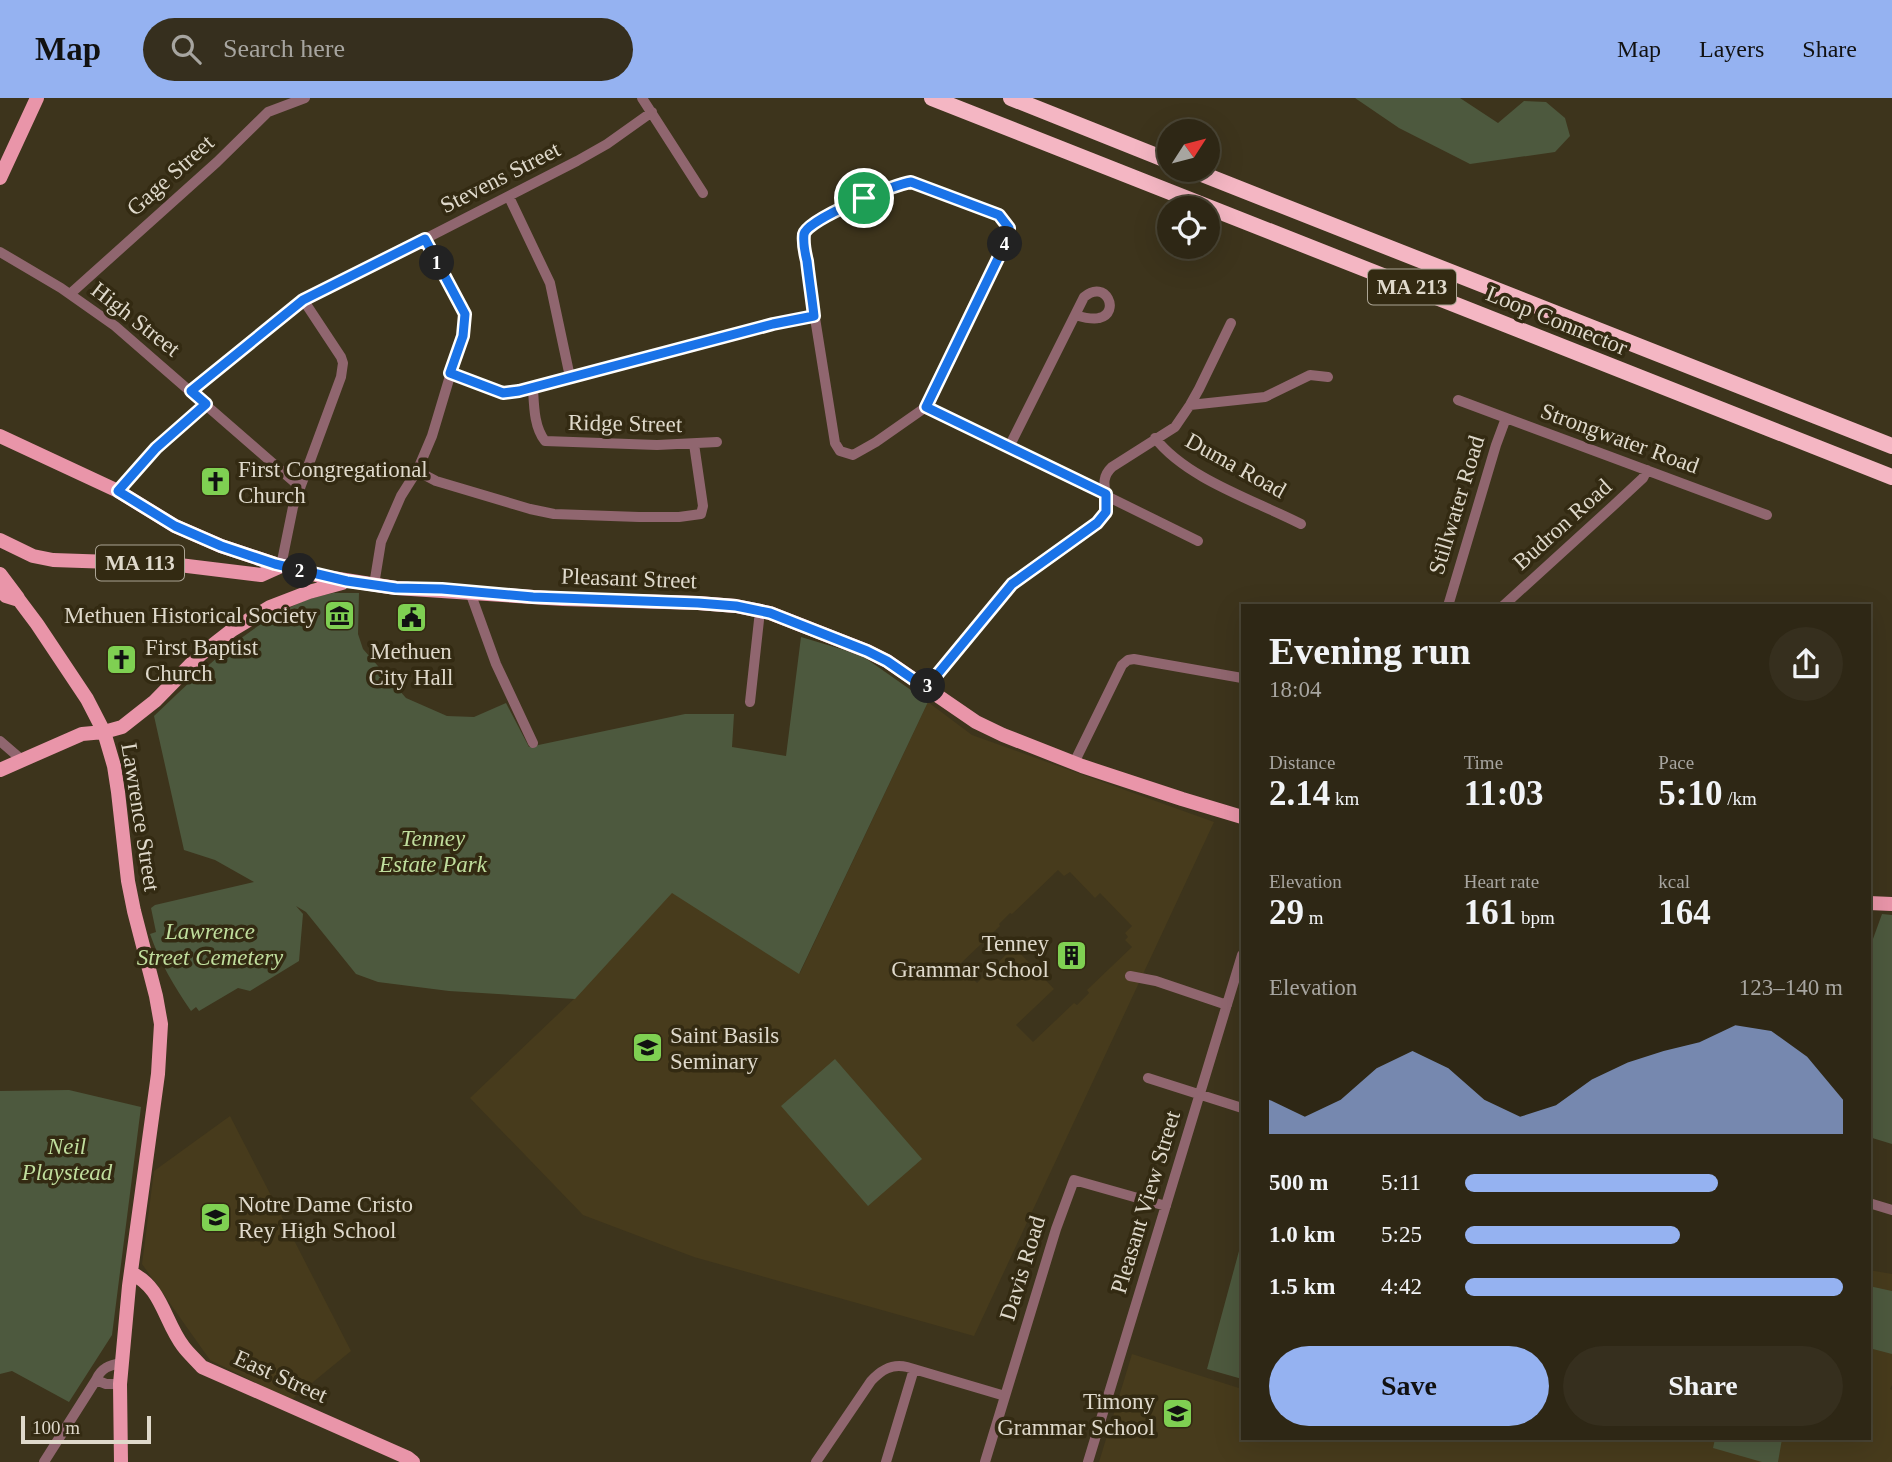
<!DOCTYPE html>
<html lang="en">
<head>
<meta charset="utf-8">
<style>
	body { margin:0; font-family:"Times New Roman",serif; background:#362f1e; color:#f1f3f6; height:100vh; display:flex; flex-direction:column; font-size:26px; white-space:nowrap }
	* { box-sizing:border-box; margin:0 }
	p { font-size:23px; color:#a7a5a0 }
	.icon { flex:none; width:38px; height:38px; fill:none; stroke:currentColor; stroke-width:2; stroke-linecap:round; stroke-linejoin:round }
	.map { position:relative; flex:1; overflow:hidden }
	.panel { position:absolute; left:1241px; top:506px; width:630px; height:836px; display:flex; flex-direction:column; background:#2e2715; border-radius:0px; box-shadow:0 7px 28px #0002,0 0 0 2px #494434 }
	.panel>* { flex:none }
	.needle { width:46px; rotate:54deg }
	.fabs { position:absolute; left:1157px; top:21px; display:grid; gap:14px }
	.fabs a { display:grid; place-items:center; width:63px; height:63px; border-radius:50%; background:#2e2715; box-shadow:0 7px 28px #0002,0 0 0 2px #494434; font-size:35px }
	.scale { position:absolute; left:21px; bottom:18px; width:130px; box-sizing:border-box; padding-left:7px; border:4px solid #dfd9cb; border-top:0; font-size:19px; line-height:24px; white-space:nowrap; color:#dfd9cb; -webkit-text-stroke:5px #332a12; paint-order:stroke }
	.pin { position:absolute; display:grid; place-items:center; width:60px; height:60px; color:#fff; margin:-30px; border:4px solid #fff; border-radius:50%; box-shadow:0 2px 7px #0007 }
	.km { position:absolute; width:35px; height:35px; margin:-18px; border-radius:50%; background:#222; color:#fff; font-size:19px; line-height:35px; text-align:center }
	.round { display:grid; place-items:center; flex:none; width:74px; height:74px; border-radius:37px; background:#362f1e }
	.head { display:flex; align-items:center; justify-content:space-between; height:119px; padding:0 28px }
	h1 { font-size:38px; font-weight:600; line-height:52px }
	.figures { display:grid; grid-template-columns:repeat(3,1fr); gap:10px; height:119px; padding:7px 28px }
	.figures div { display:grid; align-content:center }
	.figures b { font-size:35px; font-weight:600 }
	.figures small { font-size:19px; font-weight:400 }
	.figures p { font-size:19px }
	.chart { height:196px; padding:14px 28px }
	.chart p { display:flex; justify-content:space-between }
	.chart svg { width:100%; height:126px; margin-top:7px; fill:#95b2f1; opacity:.7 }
	.action { display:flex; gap:14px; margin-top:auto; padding:14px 28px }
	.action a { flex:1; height:80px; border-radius:42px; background:#95b2f1; color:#111; font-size:28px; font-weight:600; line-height:80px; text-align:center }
	.action a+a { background:#362f1e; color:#f1f3f6 }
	ul { padding:0 28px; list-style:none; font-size:23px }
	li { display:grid; grid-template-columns:112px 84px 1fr; align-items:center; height:52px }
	li i { height:18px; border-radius:9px; background:#95b2f1 }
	header { display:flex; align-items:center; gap:42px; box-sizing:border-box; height:98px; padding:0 35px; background:#95b2f1; color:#111 }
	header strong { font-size:33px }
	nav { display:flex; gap:38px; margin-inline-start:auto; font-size:24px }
	.search { width:490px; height:63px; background:#362f1e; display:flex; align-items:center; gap:18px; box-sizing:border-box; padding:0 24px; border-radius:38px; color:#a7a5a0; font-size:26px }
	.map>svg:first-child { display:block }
	.built { fill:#473b1c; fill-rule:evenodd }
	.green { fill:#4d593e }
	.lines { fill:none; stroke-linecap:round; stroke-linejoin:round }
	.minor { stroke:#90666f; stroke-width:10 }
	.major { stroke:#e995a9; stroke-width:14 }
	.highway { stroke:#f4b6c3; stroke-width:16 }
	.route-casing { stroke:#fff; stroke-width:14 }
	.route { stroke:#1a73e8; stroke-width:9 }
	.labels { text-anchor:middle; stroke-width:7; stroke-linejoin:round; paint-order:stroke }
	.shield { fill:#332a12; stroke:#aba494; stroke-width:2 }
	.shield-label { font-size:21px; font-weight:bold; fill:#dfd9cb }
	.street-label { font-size:23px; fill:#dfd9cb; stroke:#332a12 }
	.poi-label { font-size:23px; fill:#dfd9cb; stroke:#332a12; text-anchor:start }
	.park-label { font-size:23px; font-style:italic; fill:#c0de9d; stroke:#332a12 }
</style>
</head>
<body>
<header>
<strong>Map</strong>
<div class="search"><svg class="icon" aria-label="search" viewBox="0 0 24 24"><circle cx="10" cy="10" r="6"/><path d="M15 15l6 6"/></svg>Search here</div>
<nav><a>Map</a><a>Layers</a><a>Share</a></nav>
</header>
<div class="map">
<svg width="1892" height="1364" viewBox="0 0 1892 1364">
	<rect width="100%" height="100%" fill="#3d341c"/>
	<path class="built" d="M 928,604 L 972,637 L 1214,724 L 974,1238 L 694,1159 L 583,1117 L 470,1000 L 575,900 L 674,790 L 800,875 ZM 1058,772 L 1064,778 L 1070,774 L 1095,800 L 1100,795 L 1132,828 L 1125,835 L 1128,839 L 1125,842 L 1132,849 L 1087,892 L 1089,895 L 1077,907 L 1074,905 L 1033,944 L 1016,927 L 1054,891 L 1014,849 L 977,885 L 959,867 L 1000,828 L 999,826 L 1010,815 L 1012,816 Z
		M 230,1018 L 351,1253 L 291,1302 L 210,1262 L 142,1166 L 154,1073 Z
		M 1869,1172 L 1892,1176 L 1892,1287 L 1890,1291 L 1892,1292 L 1892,1364 L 1099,1364 L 1132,1256 L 1242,1291 L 1242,1340 L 1869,1340 Z"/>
	<path class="green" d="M 1355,0 L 1460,0 L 1498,25 L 1524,3 L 1546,4 L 1565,20 L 1570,38 L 1555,54 L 1470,66 L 1399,30 Z
		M 333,495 L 359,495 L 358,536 L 363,551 L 406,600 L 447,618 L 474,619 L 506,605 L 529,649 L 685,616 L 734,616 L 732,649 L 786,658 L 801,539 L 861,557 L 928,604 L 799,876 L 672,795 L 575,901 L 449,893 L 378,884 L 356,876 L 306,814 L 296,808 L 303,816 L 299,863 L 250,893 L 238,890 L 199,913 L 196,909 L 191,913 C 174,888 160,865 150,836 L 156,834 L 151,810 L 155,807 L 254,784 L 215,762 L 184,752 L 154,618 C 194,580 242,532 291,509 C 304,502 319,498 333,495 Z
		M 1882,816 L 1892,817 L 1892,1046 L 1869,1039 L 1869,852 Z
		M 835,961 L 922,1061 L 868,1108 L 781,1008 Z
		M 69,992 L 141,1009 L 112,1237 L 69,1304 L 12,1273 L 0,1276 L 0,993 Z
		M 1242,1142 L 1242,1281 L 1207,1271 Z
		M 1869,1188 L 1892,1193 L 1892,1256 L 1869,1250 Z
		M 1715,1341 L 1782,1341 L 1778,1364 L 1762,1364 L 1713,1350 Z"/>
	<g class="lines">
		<path class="minor" d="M 642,0 L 703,95
			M 911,84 L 998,117 C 1005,123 1008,127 1008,136 L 926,309 L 876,344 L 853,357 L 840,353 L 835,345 L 811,195 L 804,135 C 814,118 891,86 911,84 Z
			M 509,99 L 550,185 L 570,279
			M 0,154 L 61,190 L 115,228 L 300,389
			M 70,196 L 217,64 L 268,14 L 305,0
			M 450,275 L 503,294 L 519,293 L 773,226 L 814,218
			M 533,290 C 534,308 534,329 545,343 L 657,347 L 717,344
			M 191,293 L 304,203 L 577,63 L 607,46 L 652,14
			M 1458,302 L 1767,417
			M 1190,307 L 1265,299 L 1310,277 L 1328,279
			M 926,309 L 1198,443
			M 1155,340 C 1187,381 1254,402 1301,426
			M 1009,349 L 1084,199 C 1106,180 1121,215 1099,220 C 1092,222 1082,219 1075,217
			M 417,373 L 436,383 L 530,411 L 554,416 L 639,419 L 679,419 L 701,416 L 703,408 L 694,346
			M 118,393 L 156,350 L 206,306
			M 281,468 L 293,409 L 341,279 L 343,265 L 341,259 L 304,203
			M 374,487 L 381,444 L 401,398 L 418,371 L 432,338 L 462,238 L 465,216 L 424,141
			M 470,494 L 496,566 L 533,645
			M 1448,508 L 1496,347 L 1506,320
			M 1503,508 L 1614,407 L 1643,380 L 1647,372
			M 927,591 L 1012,486 L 1097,425 C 1099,422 1103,419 1105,415 C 1113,399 1095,385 1112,369 L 1175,329 L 1190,307 L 1199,291 L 1231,225
			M 750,604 L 760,513
			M 0,643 L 22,662
			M 1074,665 L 1122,567 L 1128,562 L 1134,561 L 1242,580
			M 1130,878 L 1156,883 L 1227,907
			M 1148,980 L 1242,1010
			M 1869,1105 L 1892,1112
			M 96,1282 L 106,1286 L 120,1286
			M 44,1364 L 96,1282 C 101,1270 109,1267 122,1265
			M 816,1364 L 871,1283 C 881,1272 892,1265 907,1269 L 1005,1298
			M 886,1364 L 914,1271
			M 985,1364 L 1056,1131 L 1074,1082 L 1166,1108
			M 1088,1364 L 1242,857"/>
		<path class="major" d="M 0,80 L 37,0
			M 0,338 L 118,393 L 175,428 L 221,448 L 275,466 L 320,478 L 396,490 L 563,501 L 698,505 L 736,508 L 770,515 L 867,553 L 887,563 L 976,624 L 1003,637 L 1082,668 L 1182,701 L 1242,719
			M 0,442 L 33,458 L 53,462 L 171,466 L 261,477 L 281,468
			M 0,476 L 18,500
			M 0,493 L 6,498 L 19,502 L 37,526 L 87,601 L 104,634 L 114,668 L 118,694 L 128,783 L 134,813 L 156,898 L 161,926 L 158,976 L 129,1188 L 120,1286 L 121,1364
			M 0,672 L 82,636 L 104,634 L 122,629 L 155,603 L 200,557 L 232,532 L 270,509 L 309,494 L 342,485
			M 1869,805 L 1892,806
			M 131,1175 C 162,1189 164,1223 183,1248 C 188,1255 196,1262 202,1269 L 408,1360 L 413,1364"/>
		<path class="highway" d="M 932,0 L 1892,379
			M 1011,0 L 1169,63
			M 1192,72 L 1892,348"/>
	</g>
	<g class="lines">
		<defs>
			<path id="route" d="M 911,84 L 999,117 L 1009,130 L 1005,146 L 926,309 L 1106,396 L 1106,414 L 1097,425 L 1012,486 L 926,590 L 887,563 L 867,553 L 770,515 L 736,508 L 698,505 L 533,499 L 442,491 L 396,490 L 347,483 L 275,466 L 221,448 L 175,428 L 118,393 L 156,350 L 206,306 L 191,293 L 303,202 L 425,141 L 465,216 L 463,238 L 450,275 L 503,295 L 519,293 L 773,226 L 814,218 C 812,200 809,181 807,163 C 805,155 803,144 804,136 C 807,121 895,86 911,84 Z"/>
		</defs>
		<use href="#route" class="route-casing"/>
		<use href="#route" class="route"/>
	</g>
	<defs>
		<symbol id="church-square" viewBox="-11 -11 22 22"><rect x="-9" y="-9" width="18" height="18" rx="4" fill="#7fd052" stroke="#332a12"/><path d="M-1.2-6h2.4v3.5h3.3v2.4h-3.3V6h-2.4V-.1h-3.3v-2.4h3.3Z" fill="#111"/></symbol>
		<symbol id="museum-square" viewBox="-11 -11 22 22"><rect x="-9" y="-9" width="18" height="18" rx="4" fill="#7fd052" stroke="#332a12"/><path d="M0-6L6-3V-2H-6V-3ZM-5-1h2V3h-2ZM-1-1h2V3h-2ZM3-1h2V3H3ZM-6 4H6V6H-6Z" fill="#111"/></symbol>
		<symbol id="civic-square" viewBox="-11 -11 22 22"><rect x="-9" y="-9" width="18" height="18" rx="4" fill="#7fd052" stroke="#332a12"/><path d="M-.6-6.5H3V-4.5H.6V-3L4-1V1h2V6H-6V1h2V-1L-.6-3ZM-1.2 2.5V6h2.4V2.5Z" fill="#111"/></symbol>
		<symbol id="building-square" viewBox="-11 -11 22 22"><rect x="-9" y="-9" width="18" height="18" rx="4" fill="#7fd052" stroke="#332a12"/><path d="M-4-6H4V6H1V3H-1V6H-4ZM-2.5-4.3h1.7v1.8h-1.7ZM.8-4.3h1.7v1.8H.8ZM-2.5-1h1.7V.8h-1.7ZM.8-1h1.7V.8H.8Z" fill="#111"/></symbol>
		<symbol id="school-square" viewBox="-11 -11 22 22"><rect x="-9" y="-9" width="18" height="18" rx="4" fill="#7fd052" stroke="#332a12"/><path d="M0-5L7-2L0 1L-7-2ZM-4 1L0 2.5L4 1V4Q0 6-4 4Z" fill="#111"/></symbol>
	</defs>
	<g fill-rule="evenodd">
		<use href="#church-square" x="198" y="366" width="35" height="35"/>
		<use href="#museum-square" x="322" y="500" width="35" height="35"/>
		<use href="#civic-square" x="394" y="502" width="35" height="35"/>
		<use href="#church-square" x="104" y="544" width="35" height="35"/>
		<use href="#building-square" x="1054" y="840" width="35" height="35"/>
		<use href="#school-square" x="630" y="932" width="35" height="35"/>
		<use href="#school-square" x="198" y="1102" width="35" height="35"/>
		<use href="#school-square" x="1160" y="1298" width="35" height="35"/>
	</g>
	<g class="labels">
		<g class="shield">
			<rect x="1368" y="171.5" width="88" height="35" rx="5"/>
			<rect x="96" y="447.5" width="88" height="35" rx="5"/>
		</g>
		<g class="shield-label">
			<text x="1412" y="196">MA 213</text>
			<text x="140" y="472">MA 113</text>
		</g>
		<g class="street-label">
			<text transform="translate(170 77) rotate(-42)" y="8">Gage Street</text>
			<text transform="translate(500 79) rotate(-27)" y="8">Stevens Street</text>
			<text transform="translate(136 221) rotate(38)" y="8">High Street</text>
			<text transform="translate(1557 222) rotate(22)" y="8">Loop Connector</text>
			<text transform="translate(625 325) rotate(1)" y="8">Ridge Street</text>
			<text transform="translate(1620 340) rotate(20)" y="8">Strongwater Road</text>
			<text transform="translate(1236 367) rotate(29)" y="8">Duma Road</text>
			<text transform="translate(1456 407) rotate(-73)" y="8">Stillwater Road</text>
			<text transform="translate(1562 426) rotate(-42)" y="8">Budron Road</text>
			<text transform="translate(629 480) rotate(2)" y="8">Pleasant Street</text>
			<text transform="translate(141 719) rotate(81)" y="8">Lawrence Street</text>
			<text transform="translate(1145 1104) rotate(-73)" y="8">Pleasant View Street</text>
			<text transform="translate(1022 1170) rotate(-73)" y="8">Davis Road</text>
			<text transform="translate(281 1278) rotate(24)" y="8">East Street</text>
		</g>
		<g class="poi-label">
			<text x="238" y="379">First Congregational<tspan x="238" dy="26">Church</tspan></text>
			<text x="317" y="525" text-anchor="end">Methuen Historical Society</text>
			<text x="145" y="557">First Baptist<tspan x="145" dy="26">Church</tspan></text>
			<text x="411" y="561" text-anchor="middle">Methuen<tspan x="411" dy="26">City Hall</tspan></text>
			<text x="1049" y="853" text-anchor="end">Tenney<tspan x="1049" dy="26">Grammar School</tspan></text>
			<text x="670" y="945">Saint Basils<tspan x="670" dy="26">Seminary</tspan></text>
			<text x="238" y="1114">Notre Dame Cristo<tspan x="238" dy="26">Rey High School</tspan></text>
			<text x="1155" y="1311" text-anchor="end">Timony<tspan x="1155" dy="26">Grammar School</tspan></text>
		</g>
		<g class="park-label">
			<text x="433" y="748">Tenney<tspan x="433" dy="26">Estate Park</tspan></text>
			<text x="210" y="841">Lawrence<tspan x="210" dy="26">Street Cemetery</tspan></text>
			<text x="67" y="1056">Neil<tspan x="67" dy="26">Playstead</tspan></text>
		</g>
	</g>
</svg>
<div class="fabs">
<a><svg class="needle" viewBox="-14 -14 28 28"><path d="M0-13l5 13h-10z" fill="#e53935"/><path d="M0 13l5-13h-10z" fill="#a7a5a0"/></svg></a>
<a><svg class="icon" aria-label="locate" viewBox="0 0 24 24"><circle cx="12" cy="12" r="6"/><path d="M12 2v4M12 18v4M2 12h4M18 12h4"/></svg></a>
</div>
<div class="scale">100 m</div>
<div class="pin" style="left:864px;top:100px;background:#1e9e55"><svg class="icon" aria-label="arrive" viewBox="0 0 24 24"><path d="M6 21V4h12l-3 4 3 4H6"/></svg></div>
<b class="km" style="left:437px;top:165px">1</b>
<b class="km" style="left:300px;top:473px">2</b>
<b class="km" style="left:928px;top:588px">3</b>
<b class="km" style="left:1005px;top:146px">4</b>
<section class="panel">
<div class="head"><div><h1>Evening run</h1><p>18:04</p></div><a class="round"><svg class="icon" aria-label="share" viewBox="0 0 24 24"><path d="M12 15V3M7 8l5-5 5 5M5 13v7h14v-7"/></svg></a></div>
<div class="figures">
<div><p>Distance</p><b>2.14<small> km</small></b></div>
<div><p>Time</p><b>11:03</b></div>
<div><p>Pace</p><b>5:10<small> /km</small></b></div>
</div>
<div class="figures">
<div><p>Elevation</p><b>29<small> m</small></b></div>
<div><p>Heart rate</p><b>161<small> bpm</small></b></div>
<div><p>kcal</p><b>164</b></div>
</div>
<div class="chart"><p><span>Elevation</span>123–140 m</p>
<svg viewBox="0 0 160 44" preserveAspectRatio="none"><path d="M0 44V32L10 38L20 32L30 21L40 15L50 21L60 32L70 38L80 34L90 25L100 19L110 15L120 12L130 6L140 8L150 17L160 32V44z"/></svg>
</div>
<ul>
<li><b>500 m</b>5:11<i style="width:67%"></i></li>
<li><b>1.0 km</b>5:25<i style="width:57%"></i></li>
<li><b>1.5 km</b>4:42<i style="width:100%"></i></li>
</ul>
<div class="action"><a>Save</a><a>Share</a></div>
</section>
</div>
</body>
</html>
